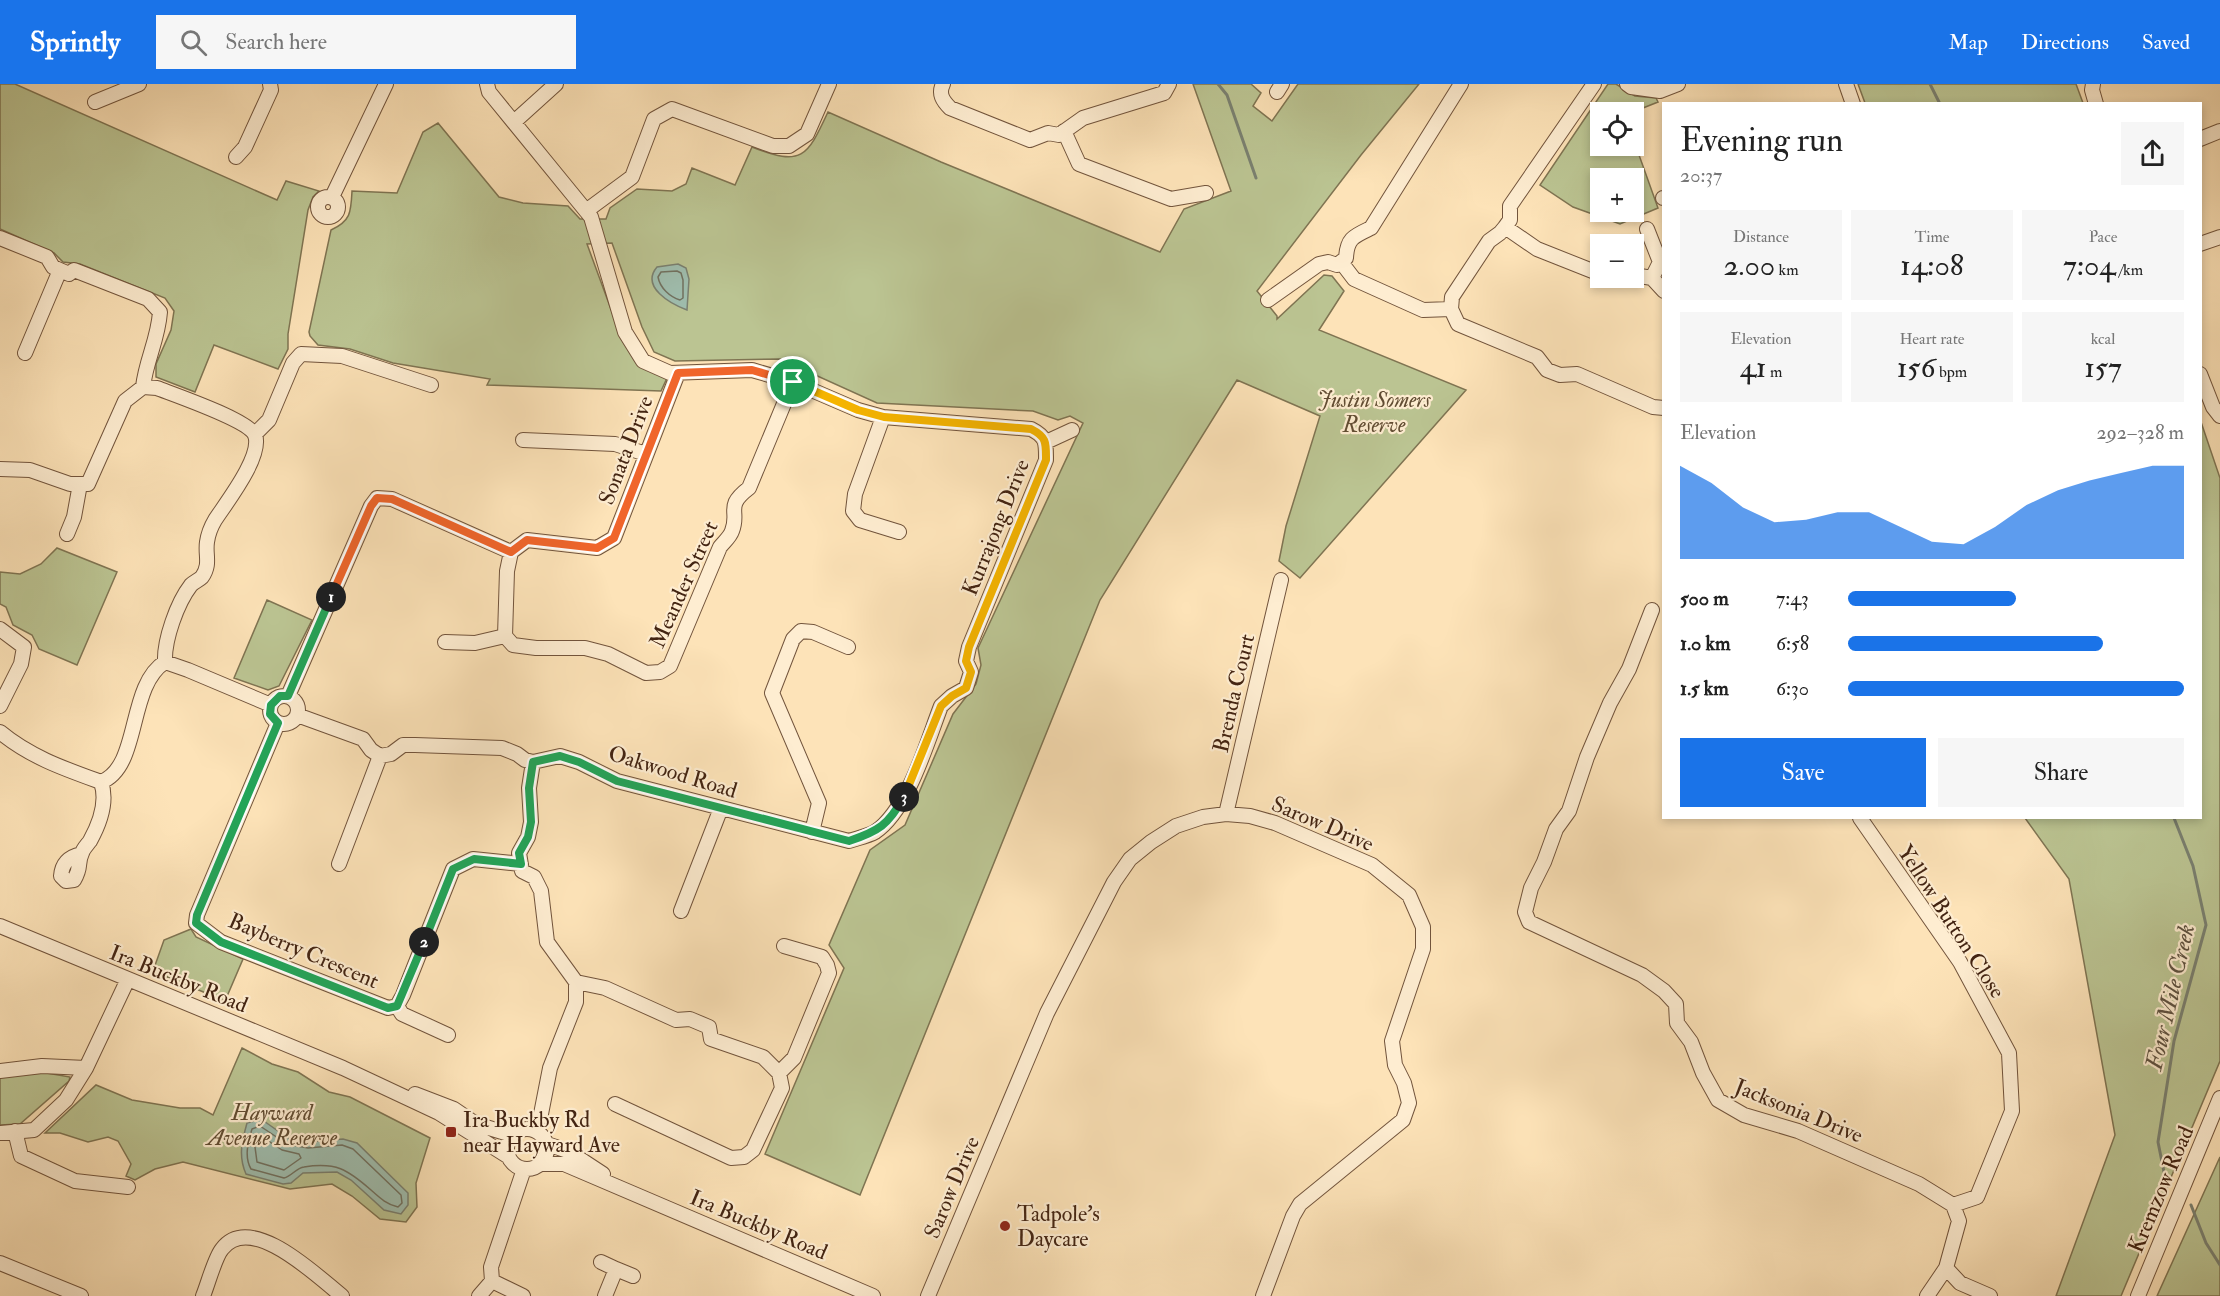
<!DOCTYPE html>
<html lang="en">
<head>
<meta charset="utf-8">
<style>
	body { margin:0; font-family:"IM FELL Double Pica",serif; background:#f6f6f6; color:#222; height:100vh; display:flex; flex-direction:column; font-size:22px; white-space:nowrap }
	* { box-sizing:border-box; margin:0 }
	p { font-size:20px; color:#767676 }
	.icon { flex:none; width:33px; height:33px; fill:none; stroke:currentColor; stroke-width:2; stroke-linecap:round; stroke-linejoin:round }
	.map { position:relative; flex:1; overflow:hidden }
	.side { position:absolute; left:1662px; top:18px; width:540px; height:717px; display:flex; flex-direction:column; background:#fff; border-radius:0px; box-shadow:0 3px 9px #0003 }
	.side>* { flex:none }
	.tools { position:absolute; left:1590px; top:18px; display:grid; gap:12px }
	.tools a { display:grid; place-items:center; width:54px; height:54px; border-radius:0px; background:#fff; box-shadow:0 3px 9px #0003; font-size:30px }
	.pin { position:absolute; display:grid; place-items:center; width:51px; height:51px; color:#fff; margin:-26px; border:3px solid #fff; border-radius:50%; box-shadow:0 2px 6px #0007 }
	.km { position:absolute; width:30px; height:30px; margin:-15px; border-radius:50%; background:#222; color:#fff; font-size:16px; line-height:30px; text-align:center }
	.round { display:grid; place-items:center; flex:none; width:63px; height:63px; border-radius:0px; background:#f6f6f6 }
	.head { display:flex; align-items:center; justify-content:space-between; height:102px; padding:0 18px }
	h1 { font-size:33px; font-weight:600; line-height:45px }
	.stats { display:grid; grid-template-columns:repeat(3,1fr); gap:9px; height:102px; padding:6px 18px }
	.stats div { display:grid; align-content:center; border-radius:0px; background:#f6f6f6; text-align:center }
	.stats b { font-size:30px; font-weight:600 }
	.stats small { font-size:16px; font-weight:400 }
	.stats p { font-size:16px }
	.chart { height:168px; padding:12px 18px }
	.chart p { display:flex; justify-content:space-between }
	.chart svg { width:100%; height:108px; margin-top:6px; fill:#1a73e8; opacity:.7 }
	.button { display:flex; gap:12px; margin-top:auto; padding:12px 18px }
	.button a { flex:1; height:69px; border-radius:0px; background:#1a73e8; color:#fff; font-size:24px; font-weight:600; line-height:69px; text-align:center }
	.button a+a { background:#f6f6f6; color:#222 }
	ul { padding:0 18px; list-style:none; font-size:20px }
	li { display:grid; grid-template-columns:96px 72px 1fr; align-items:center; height:45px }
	li i { height:15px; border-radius:8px; background:#1a73e8 }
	header { display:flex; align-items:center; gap:36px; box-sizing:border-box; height:84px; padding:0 30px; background:#1a73e8; color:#fff }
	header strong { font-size:28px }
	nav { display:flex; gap:33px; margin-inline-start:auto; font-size:21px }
	.search { width:420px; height:54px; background:#f6f6f6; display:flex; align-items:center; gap:15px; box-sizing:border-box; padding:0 21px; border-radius:0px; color:#767676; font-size:22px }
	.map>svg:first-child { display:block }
	.green { fill:#bbc492; stroke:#7f7452; stroke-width:1.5; fill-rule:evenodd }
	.water { fill:#9fbeaf; stroke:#7a8070; stroke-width:1.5 }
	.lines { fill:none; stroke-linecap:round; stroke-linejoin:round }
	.shore { stroke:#717160; stroke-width:1.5 }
	.stream { stroke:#7a8070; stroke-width:3 }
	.minor-casing { stroke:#72543c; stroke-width:16 }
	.minor { stroke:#feedd1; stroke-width:14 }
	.split-1-casing { stroke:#fff; stroke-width:12 }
	.split-2-casing { stroke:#fff; stroke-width:12 }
	.split-3-casing { stroke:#fff; stroke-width:12 }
	.split-4-casing { stroke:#fff; stroke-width:12 }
	.split-1 { stroke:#f0652b; stroke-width:8 }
	.split-2 { stroke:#22a559; stroke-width:8 }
	.split-3 { stroke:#22a559; stroke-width:8 }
	.split-4 { stroke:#f5b400; stroke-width:8 }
	.poi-dot { fill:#8f2418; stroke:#feedd1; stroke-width:2 }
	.labels { text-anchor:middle; stroke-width:4.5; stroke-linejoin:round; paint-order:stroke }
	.park-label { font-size:22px; font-style:italic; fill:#614c32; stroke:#feedd1 }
	.street-label { font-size:22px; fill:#432412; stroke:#feedd1 }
	.poi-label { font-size:22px; fill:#432412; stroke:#feedd1; text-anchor:start }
	.water-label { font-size:24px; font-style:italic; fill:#5f5241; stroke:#feedd1 }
</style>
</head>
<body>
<header>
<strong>Sprintly</strong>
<div class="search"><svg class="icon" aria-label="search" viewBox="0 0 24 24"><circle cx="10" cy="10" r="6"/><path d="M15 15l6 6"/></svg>Search here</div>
<nav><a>Map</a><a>Directions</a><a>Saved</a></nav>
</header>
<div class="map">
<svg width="2220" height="1212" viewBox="0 0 2220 1212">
	<rect width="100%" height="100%" fill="#fde3b8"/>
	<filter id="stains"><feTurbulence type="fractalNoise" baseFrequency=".00333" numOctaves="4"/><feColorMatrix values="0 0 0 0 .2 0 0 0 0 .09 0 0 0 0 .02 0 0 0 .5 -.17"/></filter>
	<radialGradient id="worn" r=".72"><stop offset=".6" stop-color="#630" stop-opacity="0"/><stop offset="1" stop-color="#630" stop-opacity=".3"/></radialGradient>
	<path class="green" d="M 0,0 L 15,0 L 277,116 L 286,97 L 319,107 L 313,113 L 308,126 L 288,250 L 288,265 L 278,285 L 214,261 L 195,308 L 156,293 L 156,280 L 171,246 L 174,227 L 165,214 L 80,180 L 63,178 L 54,169 L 0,145 Z
		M 1193,0 L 1251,0 L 1261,9 L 1253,22 L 1272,37 L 1298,0 L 1419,0 L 1361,71 L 1257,207 L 1277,232 L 1277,235 L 1324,191 L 1332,192 L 1344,207 L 1319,246 L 1466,306 L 1300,494 L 1279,477 L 1286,442 L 1320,332 L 1237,296 L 1100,516 L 860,1111 L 765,1070 L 844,884 L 829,861 L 870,766 L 905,741 L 953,630 L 976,600 L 981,581 L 978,564 L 1083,339 L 1070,332 L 1058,336 L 1033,327 L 877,319 L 780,275 L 675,277 L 654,268 L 642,243 L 612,159 L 587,160 L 623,258 L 635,275 L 667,294 L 661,307 L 487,301 L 490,295 L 393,279 L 350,265 L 318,261 L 310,252 L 309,248 L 331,146 C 351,137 351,128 352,107 L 397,109 L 423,48 L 438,39 L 499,113 L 523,119 L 568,122 L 580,135 L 606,135 L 610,124 L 637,105 L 672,107 L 686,100 L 692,84 L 735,101 L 752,63 C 802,83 807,73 828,28 L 941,78 L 1160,168 L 1184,125 L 1231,107 Z
		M 1608,0 L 1616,0 L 1635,12 L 1656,14 L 1658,18 L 1633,28 L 1600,28 L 1600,62 L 1634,62 L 1634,57 L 1658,124 L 1620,140 L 1573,123 L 1540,101 ZM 1600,94 L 1634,94 L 1634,128 L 1600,128 Z
		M 1858,0 L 2076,0 L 2083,19 L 1865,19 Z
		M 2201,338 L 2220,394 L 2220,977 L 2121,1212 L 2056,1212 L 2115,1051 L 2069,795 L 2025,734 L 2200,734 Z
		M 57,464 L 117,488 L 77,581 L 39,565 L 32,551 L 13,541 L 6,523 L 0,520 L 0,488 L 20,490 L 41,480 Z
		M 267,516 L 312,536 L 279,602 L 268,606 L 234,594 Z
		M 191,845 L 196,853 L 243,875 L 225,917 L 153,887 L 164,856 Z
		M 242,964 L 272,980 L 298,988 L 329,1008 L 350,1013 L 430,1054 L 416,1099 L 417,1123 L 406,1138 L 380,1135 L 352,1112 L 332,1100 L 290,1105 L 183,1078 L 155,1085 L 135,1096 L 126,1092 L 131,1080 L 118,1057 L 108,1053 L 88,1058 L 60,1049 L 45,1049 L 96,1001 L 132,1016 L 180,1024 L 200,1024 L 213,1031 Z
		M 41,988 L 70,993 L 69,997 L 20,1040 L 0,1041 L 0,993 Z
		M 2220,1073 L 2220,1212 L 2157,1212 Z"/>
	<path class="water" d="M 678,180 L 686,184 L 689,195 L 687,226 C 671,220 640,203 657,183 Z
		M 261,1035 L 288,1054 L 308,1058 L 343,1055 L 357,1059 L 408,1109 L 408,1121 L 401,1130 L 384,1126 L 351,1096 L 337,1088 L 303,1089 L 291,1099 L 283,1100 L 246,1090 C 238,1072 242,1057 247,1039 Z"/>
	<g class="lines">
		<path class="shore" d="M 677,187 L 681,189 L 683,196 L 683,214 L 680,216 C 670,213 660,204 658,193 L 661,188 Z
			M 260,1042 L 287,1060 L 308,1064 L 342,1061 L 353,1065 L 401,1111 L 402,1119 L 398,1123 C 386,1120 380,1114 371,1106 C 347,1085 336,1078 304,1083 C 296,1084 292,1092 284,1094 L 251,1085 C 244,1073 248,1058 252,1045 Z
			M 261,1052 L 282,1066 L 299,1070 L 301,1074 L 284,1086 L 257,1078 L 255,1063 L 258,1053 Z"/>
		<path class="stream" d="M 1218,0 L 1227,11 L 1256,94
			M 1930,0 L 1940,20
			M 2167,1103 L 2158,1058 L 2174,957 L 2206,841 L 2193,782 L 2174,734
			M 2191,1121 L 2206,1159 L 2220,1181"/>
		<defs>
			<path id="minor" d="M 943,0 C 938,10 943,17 950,24 L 1030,56 L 1048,49 L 1059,51 L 1083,34 L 1164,9 L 1169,0
				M 1594,0 L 1510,122 L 1510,136 L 1505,143 L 1537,165 L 1600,190
				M 1627,0 L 1631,3 L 1660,7 L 1678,0
				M 1846,0 L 1853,20
				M 2093,0 L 2092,6 L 2096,20
				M 1277,8 L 1282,0
				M 95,18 L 139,0
				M 514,38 L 556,0
				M 1064,47 L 1079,80 L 1171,115 L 1206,109
				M 2200,55 L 2220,47
				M 236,73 L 245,63 L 271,6 L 270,0
				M 332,113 L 386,0
				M318 123a10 10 0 1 1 20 0a10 10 0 1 1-20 0Z
				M 1663,114 L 1664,114
				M 586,127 L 632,93 L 654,35 L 672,25 L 773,62 L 789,62 L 807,50 L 829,0
				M 1505,143 L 1500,149 L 1489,157 L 1452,213 L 1451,225 L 1458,240 L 1537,273 L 1547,286 L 1560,291 L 1577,290 L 1653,323 L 1664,324
				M 1647,145 L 1660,178 L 1652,194
				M 0,154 L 47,173 L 53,183 L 69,190 L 74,186 L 148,215 L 160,228 C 158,256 146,276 143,303
				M 2200,160 L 2220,153
				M 1341,178 L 1354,195 L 1423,226 L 1451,225
				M 1634,191 L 1652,194 L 1664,207
				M 1608,194 L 1617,194
				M 1268,216 L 1319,180 L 1328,178 L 1337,181 L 1346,174 C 1347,154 1354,152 1371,144 L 1461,0
				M 25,269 L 60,186
				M 2200,290 L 2213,323 L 2220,332
				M 143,303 L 157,304 C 175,311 248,336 255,351 C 263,372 226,419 215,436 C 212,441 208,451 207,458 C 205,471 211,480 202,493 C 199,496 194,498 191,501 C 177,519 164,556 165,578
				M 883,333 L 855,410 L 853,427 L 860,436 L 899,448
				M 255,350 L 269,336 L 293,279 L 301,270 L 342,272 L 431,301
				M 523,356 L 615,360 L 646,370
				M 1046,358 L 1072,346
				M 0,385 L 30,386 L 70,400 L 88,400 L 125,317 L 143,303
				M 67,450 L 74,433 L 80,400
				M 511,468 L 507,487 L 505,552 L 513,561 L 536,564 L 585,564 L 608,570 L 646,589 L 660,588 L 670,582 L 720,463 C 724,458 730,453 732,447 C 740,427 724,423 749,404 L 793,298
				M 1652,526 L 1629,585 L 1610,619 L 1587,673 L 1569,727 L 1556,745 L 1544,778 L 1531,804 L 1525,828 L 1529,838 L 1642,891 L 1664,907 L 1676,920 L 1677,939 L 1691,958 L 1703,989 L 1718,1016 L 1744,1031 L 1798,1047 L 1919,1100 L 1953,1121 L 1959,1137 L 1946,1184 L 1960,1199 L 1990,1212
				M 0,545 L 24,563 L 21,580 L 0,622
				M 445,558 L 475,559 L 505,552
				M270 626a14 14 0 1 1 28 0a14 14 0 1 1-28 0Z
				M 288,612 L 371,422 L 377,414 L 392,415 L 511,468 L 527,456 L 597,464 L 614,454 L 678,289
				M 297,631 L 363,655 L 371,666 L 380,672 L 391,670 L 403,661 L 415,661 L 502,664 L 517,670 L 525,676 L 533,678 L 560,672 L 579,678 L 617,697 L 849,757 C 858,754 868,752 875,748 C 908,726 927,658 941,622 L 952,612 L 966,604 L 971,588 L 966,577 L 969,563 L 1046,376 C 1046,359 1047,353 1031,345 L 883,333 L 858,326 L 793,298 L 752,286 L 670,289 L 643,277 L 625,248 L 591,133 L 489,8 L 487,0
				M 278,639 L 197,831 L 196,839 L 221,858 L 388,924 L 397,922 L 403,911 L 453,785 L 473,775 L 521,780
				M 0,648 C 30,673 65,685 101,698 C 141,683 127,602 165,578 L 188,586 L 271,621
				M 533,678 L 529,704 L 531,738 L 528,753 L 519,769 L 522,787 L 534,793 L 541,807 L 547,858 L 576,898 L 576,918 L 550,984 L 541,1030 L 534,1046
				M 1226,730 L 1281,496
				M 1860,734 L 1960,878 L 2009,969 L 2012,1027 L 1977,1113 L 1953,1121
				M 812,748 L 819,719 L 772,609 L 793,555 L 801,547 L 813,548 L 848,563
				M 81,770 C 68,773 62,779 61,792 L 66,797 L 74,796 C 82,783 77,779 82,769 C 83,765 87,761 90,757 C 100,739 108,718 101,698
				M 339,780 L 380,672
				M 681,827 L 721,724
				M 0,842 L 343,984 L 439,1029 L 509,1073
				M 576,898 L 605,904 L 676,936 L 690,935 L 709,943 L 711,955 L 763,973 L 779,989 L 782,1004 L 753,1066 L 744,1073 L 731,1074 L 615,1020
				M 397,922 L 402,930 L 448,951
				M 0,987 L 42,982 L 86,984
				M 779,989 L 794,974 L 829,889 L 827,881 L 822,873 L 784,862
				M 415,1010 L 454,1025 L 476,1040 L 512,1051
				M507 1065a20 20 0 1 1 40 0a20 20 0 1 1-40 0Z
				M 15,1047 L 21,1072 L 75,1097 L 128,1103
				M 0,1049 L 34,1046 L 66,1016 L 86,984 L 128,895
				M 547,1060 L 568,1067 L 603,1090
				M 541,1080 L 564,1080 L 873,1212
				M 601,1178 L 616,1185 L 605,1212
				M 0,1179 L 81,1212
				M 616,1185 L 633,1192
				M 492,1197 L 523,1212
				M 203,1212 C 208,1200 215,1173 222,1165 C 251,1127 318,1193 342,1212
				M 479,1212 L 492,1197 L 491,1183 L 524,1085
				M 928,1212 L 1047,929 L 1114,798 L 1130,775 L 1151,758 L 1176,742 L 1203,733 L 1226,730 L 1250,732 L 1275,739 L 1372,781 L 1409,811 L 1423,843 L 1423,865 L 1392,957 L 1395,981 L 1404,999 L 1409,1019 L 1403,1036 L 1300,1120 L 1293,1132 L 1263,1212
				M 1927,1212 L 1946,1184
				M 2138,1212 L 2220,1014"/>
		</defs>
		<use href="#minor" class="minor-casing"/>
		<use href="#minor" class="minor"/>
	</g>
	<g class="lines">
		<defs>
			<path id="split-1" d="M 331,513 L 371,422 L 377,414 L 392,415 L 511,468 L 527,456 L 597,464 L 614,454 L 678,289 L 752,286 L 793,298"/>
			<path id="split-2" d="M 331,513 L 288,612 L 280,612 L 271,621 L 270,630 L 278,639 L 197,831 L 196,839 L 221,858 L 388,924 L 397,922 L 424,858"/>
			<path id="split-3" d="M 424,858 L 453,785 L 474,775 L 521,780 L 519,769 L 528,753 L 531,738 L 529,704 L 533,678 L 560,672 L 579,678 L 617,697 L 849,757 C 879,747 888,741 904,713"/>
			<path id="split-4" d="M 793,298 L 858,326 L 884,333 L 1031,345 C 1047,353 1046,359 1046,376 L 969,563 L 966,577 L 971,588 L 966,604 L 952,612 L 941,622 L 904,713"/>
		</defs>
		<use href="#split-1" class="split-1-casing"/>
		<use href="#split-2" class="split-2-casing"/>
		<use href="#split-3" class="split-3-casing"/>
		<use href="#split-4" class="split-4-casing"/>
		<use href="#split-1" class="split-1"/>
		<use href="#split-2" class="split-2"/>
		<use href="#split-3" class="split-3"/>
		<use href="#split-4" class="split-4"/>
	</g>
	<g class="poi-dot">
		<rect x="445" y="1042" width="12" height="12" rx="3"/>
		<circle cx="1005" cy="1142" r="6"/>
	</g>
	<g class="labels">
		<g class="park-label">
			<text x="1374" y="323">Justin Somers<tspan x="1374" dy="25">Reserve</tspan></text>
			<text x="272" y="1036">Hayward<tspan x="272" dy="25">Avenue Reserve</tspan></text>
		</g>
		<g class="street-label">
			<text transform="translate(625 366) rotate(-69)" y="8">Sonata Drive</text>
			<text transform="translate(995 443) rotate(-68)" y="8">Kurrajong Drive</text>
			<text transform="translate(683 500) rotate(-66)" y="8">Meander Street</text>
			<text transform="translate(1233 609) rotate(-77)" y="8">Brenda Court</text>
			<text transform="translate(673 687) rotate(17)" y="8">Oakwood Road</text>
			<text transform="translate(1323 739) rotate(23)" y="8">Sarow Drive</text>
			<text transform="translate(1952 837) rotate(57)" y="8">Yellow Button Close</text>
			<text transform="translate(304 866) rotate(23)" y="8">Bayberry Crescent</text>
			<text transform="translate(179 894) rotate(22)" y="8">Ira Buckby Road</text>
			<text transform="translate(1799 1026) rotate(22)" y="8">Jacksonia Drive</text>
			<text transform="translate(951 1103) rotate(-67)" y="8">Sarow Drive</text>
			<text transform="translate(2160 1105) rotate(-67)" y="8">Kremzow Road</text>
			<text transform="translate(759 1140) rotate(23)" y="8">Ira Buckby Road</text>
		</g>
		<g class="poi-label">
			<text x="463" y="1043">Ira Buckby Rd<tspan x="463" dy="25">near Hayward Ave</tspan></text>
			<text x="1017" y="1137">Tadpole's<tspan x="1017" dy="25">Daycare</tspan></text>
		</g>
		<g class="water-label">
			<text transform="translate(2170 913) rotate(-77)" y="8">Four Mile Creek</text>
		</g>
	</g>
	<rect width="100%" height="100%" filter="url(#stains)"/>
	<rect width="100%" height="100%" fill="url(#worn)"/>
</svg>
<div class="tools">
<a><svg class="icon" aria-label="locate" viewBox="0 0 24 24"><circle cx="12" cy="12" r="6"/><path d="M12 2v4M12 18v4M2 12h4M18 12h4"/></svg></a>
<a>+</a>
<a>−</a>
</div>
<div class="pin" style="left:793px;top:298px;background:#1e9e55"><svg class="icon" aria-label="arrive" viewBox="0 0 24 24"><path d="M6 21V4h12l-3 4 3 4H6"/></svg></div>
<b class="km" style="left:331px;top:513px">1</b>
<b class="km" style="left:424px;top:858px">2</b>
<b class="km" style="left:904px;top:713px">3</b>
<section class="side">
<div class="head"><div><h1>Evening run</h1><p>20:37</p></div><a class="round"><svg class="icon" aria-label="share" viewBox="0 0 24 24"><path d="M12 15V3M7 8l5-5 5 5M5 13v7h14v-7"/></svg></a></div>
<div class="stats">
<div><p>Distance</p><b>2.00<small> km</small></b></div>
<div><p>Time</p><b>14:08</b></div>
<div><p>Pace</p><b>7:04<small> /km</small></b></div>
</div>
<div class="stats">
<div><p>Elevation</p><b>41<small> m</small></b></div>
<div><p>Heart rate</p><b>156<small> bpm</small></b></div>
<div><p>kcal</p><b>157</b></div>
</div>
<div class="chart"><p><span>Elevation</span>292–328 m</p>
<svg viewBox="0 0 160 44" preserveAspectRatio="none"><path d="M0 44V6L10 13L20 23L30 29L40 28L50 25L60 25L70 31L80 37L90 38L100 31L110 22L120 16L130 12L140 9L150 6L160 6V44z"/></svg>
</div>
<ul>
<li><b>500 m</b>7:43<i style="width:50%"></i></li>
<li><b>1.0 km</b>6:58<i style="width:76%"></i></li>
<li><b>1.5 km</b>6:30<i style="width:100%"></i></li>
</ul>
<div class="button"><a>Save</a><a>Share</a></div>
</section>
</div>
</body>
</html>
